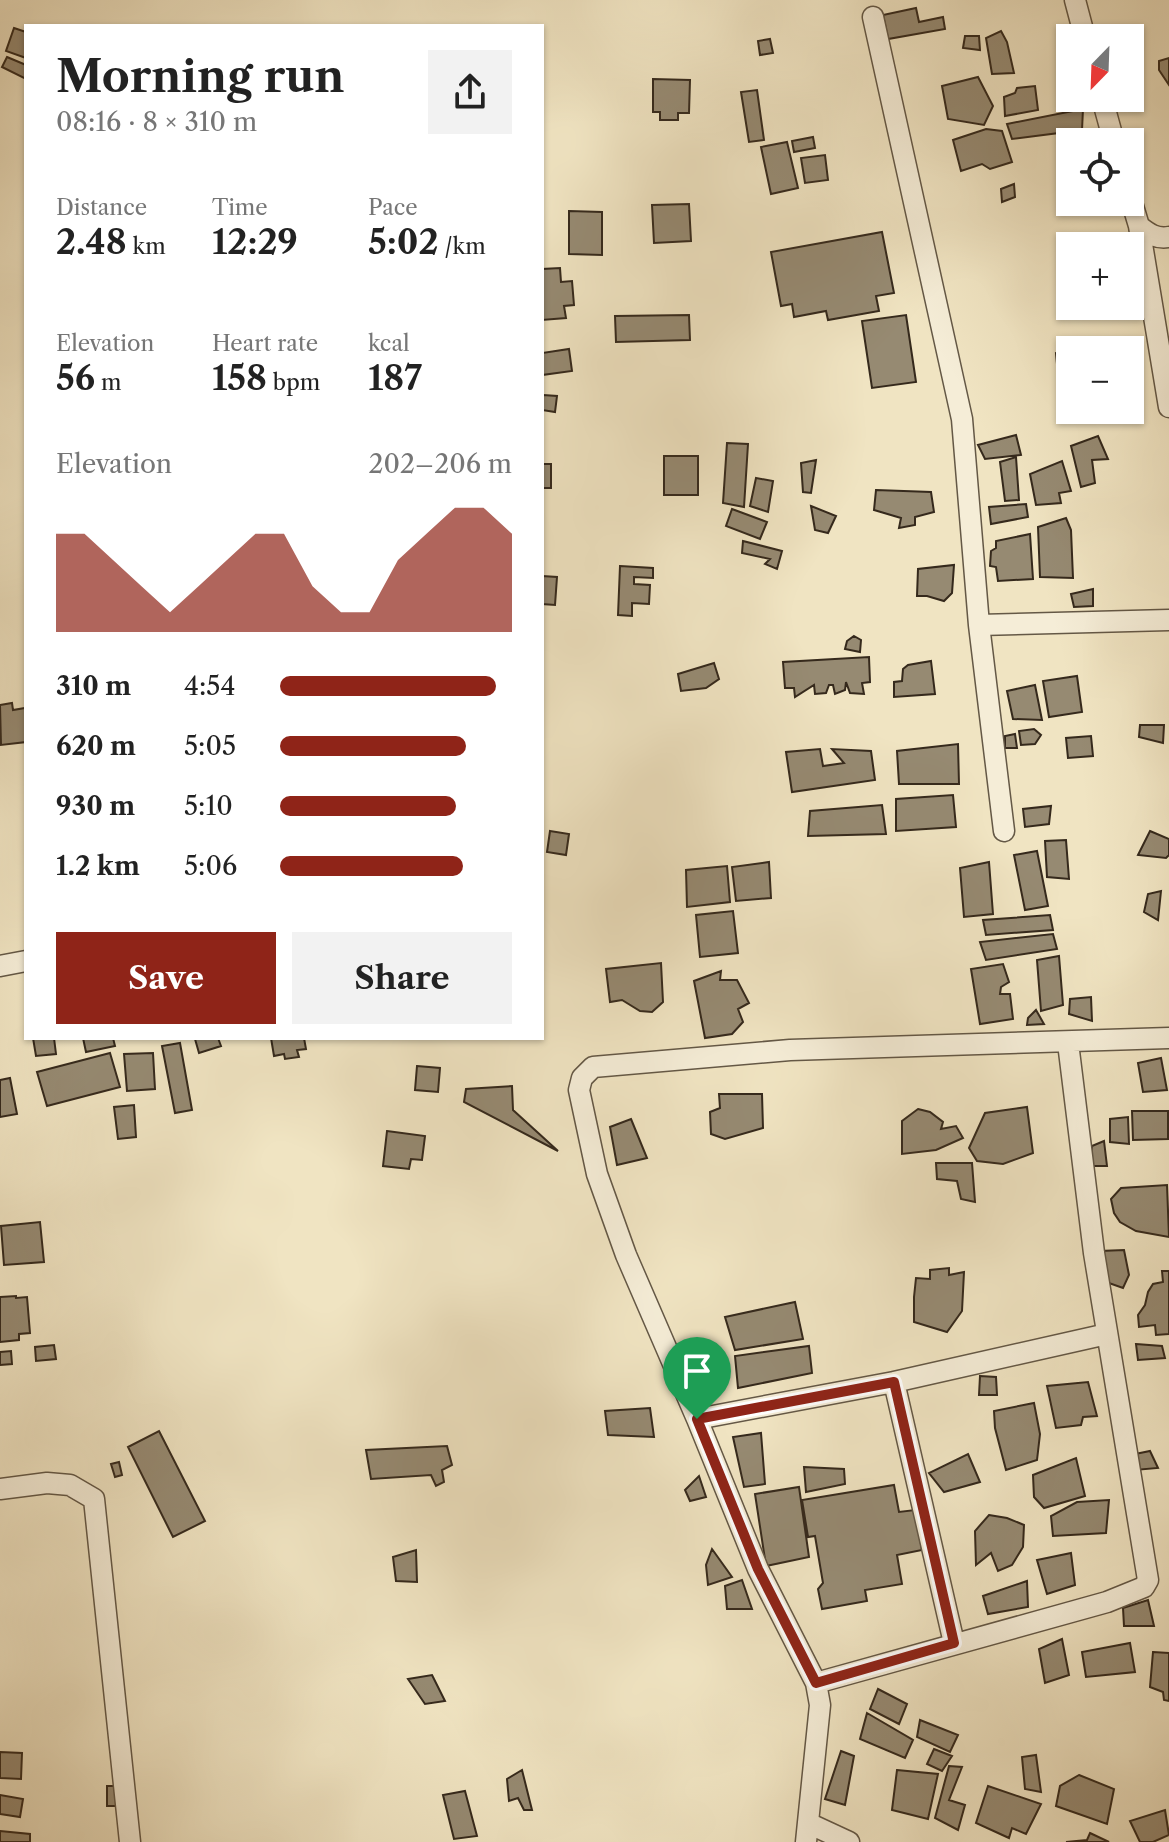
<!DOCTYPE html>
<html lang="en">
<head>
<meta charset="utf-8">
<style>
	body { margin:0; font-family:"Libre Caslon Text",serif; background:#f2f2f2; color:#222; height:100vh; display:flex; flex-direction:column; font-size:30px; white-space:nowrap }
	* { box-sizing:border-box; margin:0 }
	p { font-size:26px; color:#767676 }
	.icon { flex:none; width:44px; height:44px; fill:none; stroke:currentColor; stroke-width:2; stroke-linecap:round; stroke-linejoin:round }
	.map { position:relative; flex:1; overflow:hidden }
	.panel { position:absolute; left:24px; top:24px; width:520px; height:1016px; display:flex; flex-direction:column; background:#fff; border-radius:0px; box-shadow:0 2px 6px #0004 }
	.panel>* { flex:none }
	.needle { width:52px; rotate:203deg }
	.fabs { position:absolute; left:1056px; top:24px; display:grid; gap:16px }
	.fabs a { display:grid; place-items:center; width:88px; height:88px; border-radius:0px; background:#fff; box-shadow:0 2px 6px #0004; font-size:40px }
	.pin { position:absolute; display:grid; place-items:center; width:68px; height:68px; color:#fff; margin:-82px -34px; border-radius:50% 50% 50% 0; rotate:-45deg; box-shadow:0 0 8px #0007 }
	.pin .icon { rotate:45deg }
	.round { display:grid; place-items:center; flex:none; width:84px; height:84px; border-radius:0px; background:#f2f2f2 }
	.headline { display:flex; align-items:center; justify-content:space-between; height:136px; padding:0 32px }
	h1 { font-size:44px; font-weight:700; line-height:60px }
	.metrics { display:grid; grid-template-columns:repeat(3,1fr); gap:12px; height:136px; padding:8px 32px }
	.metrics div { display:grid; align-content:center }
	.metrics b { font-size:34px; font-weight:700 }
	.metrics small { font-size:22px; font-weight:400 }
	.metrics p { font-size:22px }
	.chart { height:224px; padding:16px 32px }
	.chart p { display:flex; justify-content:space-between }
	.chart svg { width:100%; height:144px; margin-top:8px; fill:#8f2418; opacity:.7 }
	.button { display:flex; gap:16px; margin-top:auto; padding:16px 32px }
	.button a { flex:1; height:92px; border-radius:0px; background:#8f2418; color:#fff; font-size:32px; font-weight:700; line-height:92px; text-align:center }
	.button a+a { background:#f2f2f2; color:#222 }
	ul { padding:0 32px; list-style:none; font-size:26px }
	li { display:grid; grid-template-columns:128px 96px 1fr; align-items:center; height:60px }
	li i { height:20px; border-radius:10px; background:#8f2418 }
	.map>svg:first-child { display:block }
	.building { fill:#968a72; stroke:#35291c; stroke-width:2 }
	.lines { fill:none; stroke-linecap:round; stroke-linejoin:round }
	.minor-casing { stroke:#645846; stroke-width:23 }
	.minor { stroke:#f5edd7; stroke-width:20 }
	.route-casing { stroke:#fff; stroke-width:16 }
	.route { stroke:#8f2418; stroke-width:10 }
</style>
</head>
<body>
<div class="map">
<svg width="1169" height="1842" viewBox="0 0 1169 1842">
	<rect width="100%" height="100%" fill="#f0e4c2"/>
	<filter id="stains"><feTurbulence type="fractalNoise" baseFrequency=".0025" numOctaves="4"/><feColorMatrix values="0 0 0 0 .2 0 0 0 0 .09 0 0 0 0 .02 0 0 0 .5 -.17"/></filter>
	<radialGradient id="worn" r=".72"><stop offset=".6" stop-color="#630" stop-opacity="0"/><stop offset="1" stop-color="#630" stop-opacity=".3"/></radialGradient>
	<path class="building" d="M 916,8 L 919,22 L 943,17 L 945,29 L 888,39 L 883,15 Z
		M 14,28 L 26,32 L 26,58 L 6,51 Z
		M 1001,31 L 1007,42 L 1014,73 L 992,74 L 986,38 Z
		M 965,36 L 979,36 L 980,50 L 963,48 Z
		M 770,39 L 773,53 L 760,55 L 758,41 Z
		M 7,57 L 26,65 L 26,79 L 2,67 Z
		M 1169,58 L 1169,85 L 1159,70 L 1159,61 Z
		M 978,77 L 993,106 L 984,125 L 948,119 L 942,86 Z
		M 653,79 L 690,80 L 689,113 L 678,113 L 678,120 L 660,120 L 660,112 L 653,112 Z
		M 1035,86 L 1038,110 L 1005,116 L 1004,97 L 1015,93 L 1017,88 Z
		M 757,90 L 764,140 L 749,142 L 741,92 Z
		M 1070,95 L 1074,103 L 1059,106 L 1058,96 Z
		M 1083,109 L 1082,130 L 1012,139 L 1007,124 Z
		M 986,129 L 1002,131 L 1012,162 L 990,169 L 982,164 L 961,171 L 953,140 Z
		M 813,137 L 815,148 L 794,152 L 792,141 Z
		M 787,142 L 798,188 L 771,194 L 761,147 Z
		M 825,155 L 828,180 L 805,183 L 801,158 Z
		M 1014,184 L 1015,197 L 1002,202 L 1001,189 Z
		M 689,204 L 691,241 L 654,243 L 652,205 Z
		M 569,211 L 602,212 L 602,255 L 569,254 Z
		M 882,232 L 894,293 L 876,296 L 879,311 L 828,320 L 826,311 L 794,317 L 792,304 L 781,306 L 771,252 Z
		M 560,268 L 561,282 L 572,281 L 574,305 L 564,306 L 566,318 L 542,320 L 542,269 Z
		M 689,315 L 690,340 L 616,342 L 615,316 Z
		M 906,315 L 916,382 L 872,388 L 862,321 Z
		M 569,349 L 572,371 L 542,375 L 542,353 Z
		M 1070,351 L 1070,396 L 1060,397 L 1056,353 Z
		M 543,395 L 557,396 L 555,412 L 542,410 Z
		M 1016,435 L 1021,455 L 985,459 L 978,445 Z
		M 1098,436 L 1108,459 L 1092,460 L 1095,483 L 1081,487 L 1071,446 Z
		M 727,443 L 748,444 L 744,507 L 723,503 Z
		M 664,456 L 698,456 L 698,495 L 664,495 Z
		M 1016,457 L 1019,500 L 1005,501 L 1000,462 Z
		M 816,460 L 811,493 L 803,492 L 801,463 Z
		M 1062,461 L 1071,491 L 1059,493 L 1061,503 L 1036,505 L 1030,474 Z
		M 542,464 L 551,464 L 551,488 L 542,488 Z
		M 756,478 L 773,481 L 768,512 L 750,506 Z
		M 876,490 L 931,492 L 934,512 L 915,517 L 915,525 L 899,528 L 901,518 L 874,510 Z
		M 1026,504 L 1028,517 L 991,524 L 989,507 Z
		M 811,506 L 836,516 L 828,533 L 815,530 Z
		M 732,509 L 767,522 L 760,539 L 726,526 Z
		M 1066,518 L 1071,530 L 1073,578 L 1040,577 L 1038,527 Z
		M 1030,534 L 1033,579 L 998,581 L 996,567 L 990,566 L 991,551 L 996,548 L 996,541 Z
		M 743,541 L 782,551 L 777,569 L 765,564 L 770,559 L 742,553 Z
		M 954,565 L 952,593 L 944,601 L 927,596 L 917,596 L 918,569 Z
		M 620,566 L 653,568 L 653,578 L 634,577 L 634,584 L 650,585 L 649,604 L 632,603 L 632,616 L 618,615 Z
		M 542,576 L 557,577 L 555,605 L 542,604 Z
		M 1093,589 L 1093,606 L 1074,607 L 1071,594 Z
		M 854,636 L 861,640 L 860,652 L 845,649 L 847,641 Z
		M 869,657 L 870,682 L 862,683 L 864,694 L 850,693 L 846,682 L 845,690 L 835,694 L 833,685 L 829,685 L 826,693 L 815,694 L 814,685 L 795,697 L 794,688 L 785,688 L 783,662 Z
		M 931,661 L 935,694 L 894,697 L 894,682 L 902,681 L 903,669 L 908,665 Z
		M 714,663 L 719,679 L 706,688 L 681,691 L 678,674 Z
		M 1077,676 L 1082,712 L 1049,717 L 1043,681 Z
		M 1035,685 L 1042,720 L 1013,719 L 1007,691 Z
		M 12,703 L 13,710 L 25,708 L 26,742 L 1,745 L 0,705 Z
		M 1140,725 L 1164,725 L 1163,743 L 1139,737 Z
		M 1034,729 L 1041,735 L 1035,744 L 1021,745 L 1019,731 Z
		M 1015,734 L 1017,748 L 1005,748 L 1005,736 Z
		M 1091,736 L 1093,756 L 1068,758 L 1066,738 Z
		M 958,744 L 959,784 L 899,784 L 897,751 Z
		M 820,749 L 823,766 L 844,763 L 832,749 L 871,751 L 875,780 L 792,792 L 786,752 Z
		M 953,795 L 956,827 L 896,831 L 896,799 Z
		M 882,805 L 886,834 L 808,836 L 810,811 Z
		M 1051,806 L 1049,824 L 1025,827 L 1023,809 Z
		M 550,831 L 569,834 L 566,855 L 547,852 Z
		M 1150,831 L 1169,839 L 1169,855 L 1166,858 L 1138,855 Z
		M 1066,840 L 1069,879 L 1047,877 L 1045,841 Z
		M 1037,851 L 1048,906 L 1025,910 L 1014,855 Z
		M 769,862 L 771,898 L 736,901 L 732,867 Z
		M 989,862 L 993,914 L 964,917 L 960,868 Z
		M 727,866 L 730,902 L 687,907 L 686,870 Z
		M 1161,891 L 1158,920 L 1144,912 L 1148,894 Z
		M 733,911 L 738,953 L 700,957 L 696,915 Z
		M 1050,915 L 1053,930 L 986,935 L 983,920 Z
		M 1053,934 L 1057,949 L 986,960 L 980,942 Z
		M 1059,956 L 1063,1005 L 1041,1011 L 1037,960 Z
		M 661,963 L 663,1002 L 652,1012 L 640,1011 L 622,1000 L 610,1002 L 606,969 Z
		M 1003,964 L 1009,982 L 1001,987 L 1000,994 L 1010,994 L 1013,1019 L 980,1024 L 971,969 Z
		M 721,971 L 720,980 L 737,980 L 749,1003 L 738,1009 L 743,1022 L 732,1034 L 705,1038 L 694,981 Z
		M 1091,997 L 1092,1021 L 1069,1014 L 1070,999 Z
		M 1036,1010 L 1044,1024 L 1027,1025 L 1028,1018 Z
		M 33,1038 L 54,1038 L 56,1054 L 36,1056 Z
		M 83,1038 L 113,1038 L 115,1046 L 86,1052 Z
		M 218,1038 L 221,1046 L 199,1053 L 195,1039 Z
		M 271,1038 L 304,1038 L 306,1049 L 297,1050 L 299,1057 L 285,1059 L 284,1054 L 274,1056 Z
		M 180,1043 L 192,1110 L 175,1113 L 162,1046 Z
		M 110,1053 L 120,1087 L 47,1106 L 37,1072 Z
		M 153,1053 L 155,1089 L 127,1091 L 124,1054 Z
		M 1161,1058 L 1167,1090 L 1143,1092 L 1138,1063 Z
		M 417,1066 L 440,1068 L 438,1092 L 415,1090 Z
		M 10,1078 L 17,1114 L 0,1117 L 0,1080 Z
		M 512,1086 L 513,1110 L 558,1151 L 464,1102 L 466,1089 Z
		M 719,1094 L 762,1094 L 763,1128 L 725,1139 L 711,1134 L 710,1112 L 720,1108 Z
		M 134,1105 L 136,1137 L 118,1139 L 114,1107 Z
		M 1027,1107 L 1033,1153 L 1003,1164 L 977,1161 L 969,1148 L 985,1113 Z
		M 918,1109 L 930,1112 L 943,1122 L 941,1129 L 956,1126 L 963,1138 L 936,1150 L 902,1154 L 902,1121 Z
		M 1132,1111 L 1168,1111 L 1168,1139 L 1133,1140 Z
		M 1128,1117 L 1129,1144 L 1110,1142 L 1110,1119 Z
		M 631,1119 L 647,1158 L 617,1165 L 610,1127 Z
		M 387,1131 L 425,1136 L 422,1160 L 411,1159 L 409,1169 L 383,1166 Z
		M 1104,1141 L 1107,1166 L 1089,1166 L 1092,1146 Z
		M 936,1163 L 972,1163 L 975,1202 L 961,1199 L 957,1181 L 937,1179 Z
		M 1167,1185 L 1169,1237 L 1136,1231 L 1120,1222 L 1114,1213 L 1111,1199 L 1121,1188 Z
		M 40,1222 L 44,1262 L 4,1265 L 1,1226 Z
		M 1124,1250 L 1129,1275 L 1123,1288 L 1106,1282 L 1100,1251 Z
		M 949,1268 L 949,1275 L 964,1272 L 962,1311 L 947,1332 L 914,1322 L 914,1297 L 916,1278 L 930,1279 L 930,1270 Z
		M 1162,1271 L 1169,1271 L 1169,1334 L 1156,1335 L 1155,1325 L 1139,1327 L 1138,1315 L 1145,1305 L 1148,1292 L 1153,1284 L 1163,1282 Z
		M 16,1296 L 16,1298 L 27,1297 L 30,1333 L 19,1334 L 19,1340 L 0,1342 L 0,1297 Z
		M 795,1302 L 803,1339 L 735,1350 L 725,1317 Z
		M 1136,1344 L 1162,1346 L 1165,1358 L 1138,1360 Z
		M 54,1345 L 56,1359 L 36,1361 L 35,1347 Z
		M 809,1346 L 812,1373 L 738,1388 L 735,1356 Z
		M 11,1351 L 12,1364 L 0,1365 L 0,1352 Z
		M 980,1376 L 996,1377 L 997,1395 L 979,1395 Z
		M 1088,1382 L 1097,1416 L 1083,1417 L 1081,1425 L 1056,1428 L 1047,1386 Z
		M 1034,1403 L 1040,1434 L 1037,1460 L 1006,1470 L 995,1428 L 994,1411 Z
		M 650,1408 L 654,1437 L 608,1435 L 605,1411 Z
		M 159,1431 L 205,1521 L 173,1537 L 128,1447 Z
		M 761,1433 L 765,1484 L 744,1487 L 733,1437 Z
		M 447,1446 L 452,1465 L 442,1470 L 444,1482 L 436,1486 L 431,1475 L 371,1479 L 366,1450 Z
		M 1150,1451 L 1158,1468 L 1135,1470 L 1135,1454 Z
		M 968,1454 L 980,1482 L 944,1492 L 929,1473 Z
		M 1076,1458 L 1085,1496 L 1044,1508 L 1034,1497 L 1033,1475 Z
		M 119,1462 L 122,1475 L 115,1477 L 111,1464 Z
		M 804,1467 L 844,1469 L 845,1484 L 806,1492 Z
		M 699,1476 L 706,1497 L 690,1501 L 685,1490 Z
		M 894,1485 L 899,1512 L 915,1510 L 922,1550 L 897,1555 L 902,1584 L 865,1590 L 867,1601 L 822,1609 L 818,1589 L 823,1583 L 815,1536 L 808,1537 L 802,1500 Z
		M 799,1487 L 809,1557 L 766,1566 L 755,1494 Z
		M 1109,1500 L 1106,1533 L 1053,1536 L 1051,1516 L 1077,1502 Z
		M 989,1515 L 1007,1518 L 1024,1525 L 1023,1547 L 1012,1565 L 998,1571 L 991,1553 L 976,1565 L 975,1531 Z
		M 712,1549 L 732,1577 L 708,1585 L 706,1565 Z
		M 416,1550 L 417,1582 L 396,1581 L 393,1557 Z
		M 1071,1553 L 1075,1585 L 1047,1594 L 1037,1560 Z
		M 742,1580 L 752,1609 L 727,1609 L 725,1586 Z
		M 1027,1581 L 1028,1607 L 988,1614 L 983,1596 Z
		M 1148,1600 L 1154,1626 L 1124,1626 L 1123,1608 Z
		M 1062,1639 L 1069,1675 L 1045,1683 L 1039,1649 Z
		M 1130,1643 L 1135,1672 L 1086,1677 L 1082,1652 Z
		M 1153,1652 L 1169,1653 L 1169,1701 L 1164,1700 L 1163,1692 L 1150,1687 Z
		M 432,1675 L 445,1701 L 425,1704 L 408,1679 Z
		M 878,1689 L 907,1704 L 899,1724 L 870,1709 Z
		M 867,1713 L 913,1740 L 905,1758 L 860,1739 Z
		M 920,1720 L 958,1735 L 950,1752 L 917,1737 Z
		M 934,1749 L 952,1756 L 942,1771 L 927,1764 Z
		M 841,1751 L 854,1756 L 845,1805 L 825,1799 Z
		M 0,1752 L 22,1753 L 21,1779 L 0,1778 Z
		M 1036,1755 L 1041,1792 L 1025,1789 L 1022,1757 Z
		M 949,1766 L 962,1767 L 949,1800 L 965,1805 L 958,1830 L 935,1818 Z
		M 522,1770 L 532,1810 L 524,1810 L 518,1798 L 509,1801 L 507,1779 Z
		M 897,1770 L 938,1774 L 928,1819 L 892,1810 Z
		M 1079,1775 L 1114,1789 L 1107,1824 L 1056,1806 L 1060,1786 Z
		M 107,1786 L 119,1786 L 119,1806 L 107,1806 Z
		M 988,1786 L 1041,1804 L 1026,1834 L 1012,1828 L 1009,1838 L 976,1823 Z
		M 465,1791 L 477,1836 L 454,1839 L 443,1795 Z
		M 0,1795 L 23,1799 L 20,1817 L 0,1814 Z
		M 1165,1810 L 1169,1835 L 1153,1842 L 1140,1842 L 1130,1821 Z
		M 0,1831 L 30,1834 L 30,1842 L 0,1842 Z
		M 1090,1833 L 1109,1842 L 1066,1842 L 1087,1840 Z"/>
	<g class="lines">
		<defs>
			<path id="minor" d="M 1075,0 L 1085,38
				M 873,17 L 962,419 L 979,625 L 1004,831
				M 1102,98 L 1114,142
				M 1130,196 L 1139,226 L 1169,407
				M 1139,226 C 1149,234 1156,239 1169,237
				M 979,625 L 1169,620
				M 0,966 L 26,961
				M 894,1382 L 954,1643
				M 697,1419 L 626,1255 L 597,1174 L 579,1090 L 582,1078 L 593,1067 L 790,1050 L 1169,1038
				M 0,1489 L 47,1483 L 70,1485 L 94,1499 L 130,1842
				M 816,1683 L 758,1569 L 697,1419 L 894,1382 L 1107,1334
				M 808,1823 L 849,1842
				M 806,1842 L 820,1705 L 816,1683 L 1107,1602 L 1144,1587 L 1148,1580 L 1094,1253 L 1068,1043"/>
		</defs>
		<use href="#minor" class="minor-casing"/>
		<use href="#minor" class="minor"/>
	</g>
	<g class="lines">
		<defs>
			<path id="route" d="M 894,1382 L 954,1643 L 816,1683 L 758,1569 L 697,1419 Z"/>
		</defs>
		<use href="#route" class="route-casing"/>
		<use href="#route" class="route"/>
	</g>
	<rect width="100%" height="100%" filter="url(#stains)"/>
	<rect width="100%" height="100%" fill="url(#worn)"/>
</svg>
<div class="fabs">
<a><svg class="needle" viewBox="-14 -14 28 28"><path d="M0-13l5 13h-10z" fill="#e53935"/><path d="M0 13l5-13h-10z" fill="#767676"/></svg></a>
<a><svg class="icon" aria-label="locate" viewBox="0 0 24 24"><circle cx="12" cy="12" r="6"/><path d="M12 2v4M12 18v4M2 12h4M18 12h4"/></svg></a>
<a>+</a>
<a>−</a>
</div>
<div class="pin" style="left:697px;top:1419px;background:#1e9e55"><svg class="icon" aria-label="arrive" viewBox="0 0 24 24"><path d="M6 21V4h12l-3 4 3 4H6"/></svg></div>
<section class="panel">
<div class="headline"><div><h1>Morning run</h1><p>08:16 · 8 × 310 m</p></div><a class="round"><svg class="icon" aria-label="share" viewBox="0 0 24 24"><path d="M12 15V3M7 8l5-5 5 5M5 13v7h14v-7"/></svg></a></div>
<div class="metrics">
<div><p>Distance</p><b>2.48<small> km</small></b></div>
<div><p>Time</p><b>12:29</b></div>
<div><p>Pace</p><b>5:02<small> /km</small></b></div>
</div>
<div class="metrics">
<div><p>Elevation</p><b>56<small> m</small></b></div>
<div><p>Heart rate</p><b>158<small> bpm</small></b></div>
<div><p>kcal</p><b>187</b></div>
</div>
<div class="chart"><p><span>Elevation</span>202–206 m</p>
<svg viewBox="0 0 160 44" preserveAspectRatio="none"><path d="M0 44V14L10 14L20 22L30 30L40 38L50 30L60 22L70 14L80 14L90 30L100 38L110 38L120 22L130 14L140 6L150 6L160 14V44z"/></svg>
</div>
<ul>
<li><b>310 m</b>4:54<i style="width:93%"></i></li>
<li><b>620 m</b>5:05<i style="width:80%"></i></li>
<li><b>930 m</b>5:10<i style="width:76%"></i></li>
<li><b>1.2 km</b>5:06<i style="width:79%"></i></li>
</ul>
<div class="button"><a>Save</a><a>Share</a></div>
</section>
</div>
</body>
</html>
